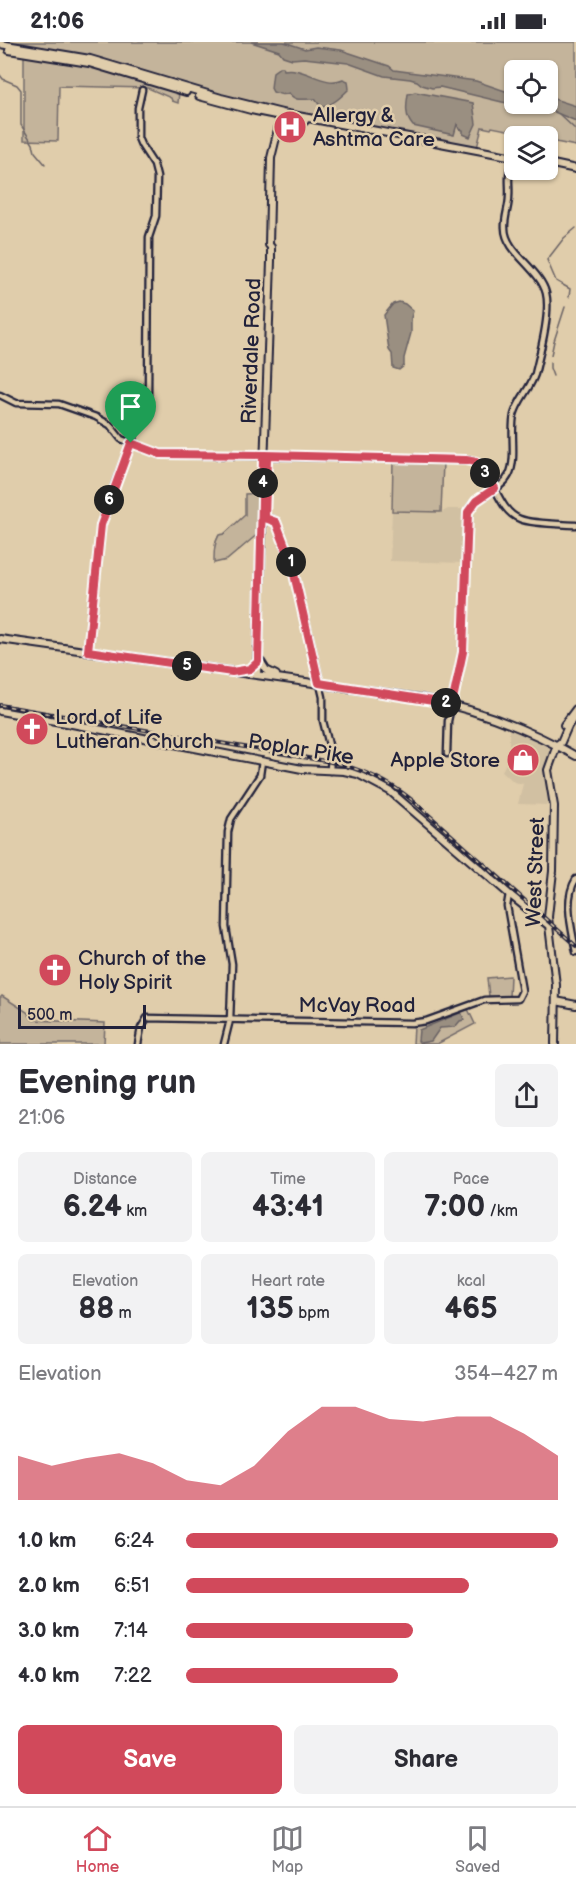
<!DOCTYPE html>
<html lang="en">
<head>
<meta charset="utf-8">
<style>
	body { margin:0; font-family:"Balsamiq Sans",sans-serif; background:#f2f2f3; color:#2b2b33; height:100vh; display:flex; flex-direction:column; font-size:22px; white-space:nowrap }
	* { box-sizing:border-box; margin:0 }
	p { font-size:20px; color:#7c7c81 }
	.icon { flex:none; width:33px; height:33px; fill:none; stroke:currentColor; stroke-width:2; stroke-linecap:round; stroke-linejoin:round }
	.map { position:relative; height:1002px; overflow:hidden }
	.panel { display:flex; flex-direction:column; background:#fff; flex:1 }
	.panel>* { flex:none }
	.controls { position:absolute; left:504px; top:18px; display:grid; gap:12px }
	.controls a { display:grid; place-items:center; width:54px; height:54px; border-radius:9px; background:#fff; box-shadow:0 2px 4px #0004; font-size:30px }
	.scale { position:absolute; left:18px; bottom:15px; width:128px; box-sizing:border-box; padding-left:6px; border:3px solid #22223b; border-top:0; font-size:16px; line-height:21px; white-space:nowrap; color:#22223b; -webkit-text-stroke:4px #e0cdab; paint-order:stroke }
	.pin { position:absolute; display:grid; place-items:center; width:51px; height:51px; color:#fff; margin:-62px -26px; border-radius:50% 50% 50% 0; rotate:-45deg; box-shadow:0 0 6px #0007 }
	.pin .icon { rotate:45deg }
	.km { position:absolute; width:30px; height:30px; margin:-15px; border-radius:50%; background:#222; color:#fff; font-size:16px; line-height:30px; text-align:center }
	.round { display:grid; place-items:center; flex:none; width:63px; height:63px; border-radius:9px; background:#f2f2f3 }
	.summary { display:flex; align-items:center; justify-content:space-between; height:102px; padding:0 18px }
	h1 { font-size:33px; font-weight:700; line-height:45px }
	.metrics { display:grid; grid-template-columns:repeat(3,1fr); gap:9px; height:102px; padding:6px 18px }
	.metrics div { display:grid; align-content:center; border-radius:9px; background:#f2f2f3; text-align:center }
	.metrics b { font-size:30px; font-weight:700 }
	.metrics small { font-size:16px; font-weight:400 }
	.metrics p { font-size:16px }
	.chart { height:168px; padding:12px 18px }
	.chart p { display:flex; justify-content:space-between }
	.chart svg { width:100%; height:108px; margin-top:6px; fill:#d1495b; opacity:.7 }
	.cta { display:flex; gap:12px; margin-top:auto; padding:12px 18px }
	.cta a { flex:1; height:69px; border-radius:9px; background:#d1495b; color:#fff; font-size:24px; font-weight:700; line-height:69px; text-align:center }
	.cta a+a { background:#f2f2f3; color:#2b2b33 }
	ul { padding:0 18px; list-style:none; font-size:20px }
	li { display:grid; grid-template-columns:96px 72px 1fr; align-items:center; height:45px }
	li i { height:15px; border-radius:8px; background:#d1495b }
	.status { display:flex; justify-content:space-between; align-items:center; height:42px; padding:0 30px; background:#fff; direction:ltr }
	.status svg { height:16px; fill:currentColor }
	.dock { display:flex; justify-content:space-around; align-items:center; height:84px; border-top:2px solid #e1e1e2; background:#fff; font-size:16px; color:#7c7c81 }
	.dock a { display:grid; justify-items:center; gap:3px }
	.dock .on { color:#d1495b }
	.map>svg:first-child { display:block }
	.built { fill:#d1c0a2 }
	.green { fill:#c4b49b; stroke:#736b6b; stroke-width:1.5; fill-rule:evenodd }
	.water { fill:#9a8f81; stroke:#6a6365; stroke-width:1.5 }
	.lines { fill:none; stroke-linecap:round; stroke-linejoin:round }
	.stream { stroke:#6a6365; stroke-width:1.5 }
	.minor-casing { stroke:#22223b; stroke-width:9 }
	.major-casing { stroke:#22223b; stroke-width:10 }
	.minor { stroke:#e0cdab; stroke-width:4.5 }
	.major { stroke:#e0cdab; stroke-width:6 }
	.rail-casing { stroke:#22223b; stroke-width:4 }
	.rail { stroke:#e0cdab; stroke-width:1.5; stroke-dasharray:4.5; stroke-linecap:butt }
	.route-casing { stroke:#fff; stroke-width:12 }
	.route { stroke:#d1495b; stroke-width:8 }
	.labels { text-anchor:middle; stroke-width:5; stroke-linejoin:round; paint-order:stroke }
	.poi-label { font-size:21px; fill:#22223b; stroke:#e0cdab; text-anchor:start }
	.street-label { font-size:21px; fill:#22223b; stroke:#e0cdab }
</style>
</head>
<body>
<div class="status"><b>21:06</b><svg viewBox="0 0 49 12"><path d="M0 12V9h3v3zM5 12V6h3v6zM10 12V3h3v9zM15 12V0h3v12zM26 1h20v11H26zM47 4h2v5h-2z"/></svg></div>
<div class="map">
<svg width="576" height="1002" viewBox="0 0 576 1002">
	<rect width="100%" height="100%" fill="#e0cdab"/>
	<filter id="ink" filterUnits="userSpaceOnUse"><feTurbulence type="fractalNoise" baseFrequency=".0167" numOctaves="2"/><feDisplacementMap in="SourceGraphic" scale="12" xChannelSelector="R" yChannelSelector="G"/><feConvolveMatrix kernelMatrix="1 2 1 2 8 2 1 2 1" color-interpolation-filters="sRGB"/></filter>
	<g filter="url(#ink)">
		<path class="built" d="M 448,467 L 467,467 L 465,521 L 390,519 L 392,469 L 442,470 Z
			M 513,686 L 551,705 L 552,707 L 545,729 L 550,763 L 518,762 L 523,742 L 514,740 L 502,729 L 509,715 L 509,688 Z"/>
		<path class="green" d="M 0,0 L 576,0 L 576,104 L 551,99 L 548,94 L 538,94 L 492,85 L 491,87 L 482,85 L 477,106 L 361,84 L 335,77 L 293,71 L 243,60 L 103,18 L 57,8 ZM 514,28 L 548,28 L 548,62 L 514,62 Z
			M 24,12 L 87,23 L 179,50 L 178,61 L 172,59 L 171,56 L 148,46 L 59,44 L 58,99 L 24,98 Z
			M 393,418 L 443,420 L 441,470 L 392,469 Z
			M 261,451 L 259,491 L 227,518 L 214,521 C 214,511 214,501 219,493 L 224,492 L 245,473 L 245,452 Z
			M 510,934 L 509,955 L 489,954 L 487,936 Z
			M 2,954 L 27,970 L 33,978 L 105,981 L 104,1002 L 0,1002 L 0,956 Z
			M 467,965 L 475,982 L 437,1002 L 413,1002 L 414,984 Z"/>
		<path class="water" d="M 251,0 L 284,0 L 305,7 L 316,5 L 341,8 L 389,24 L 394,28 L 476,39 L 514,52 L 514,62 L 548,62 L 548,55 L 576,64 L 576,79 L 552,69 L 502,60 L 440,45 L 432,46 L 422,43 L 417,39 L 410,37 L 384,34 L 348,21 L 304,16 L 292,17 L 283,14 L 279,9 Z
			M 280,25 L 283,25 L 284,28 C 304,24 324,46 343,37 L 348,39 L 349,47 C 342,54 332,64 321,65 L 315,57 C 304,56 296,61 289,51 C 283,54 279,52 273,50 L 271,46 L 273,30 Z
			M 415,50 L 473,61 L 476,82 L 470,95 L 463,92 L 463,88 L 459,87 L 457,82 L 454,93 L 413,84 C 405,75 406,64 408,52 Z
			M 399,260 L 405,262 L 413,269 L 411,276 L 411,291 L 404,316 L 404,324 L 399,328 L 393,326 L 392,312 L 389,308 L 384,273 L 393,262 Z
			M 460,971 L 462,972 L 464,978 L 460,979 L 455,985 L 440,986 L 431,999 L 420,1001 L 418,999 L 419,988 Z"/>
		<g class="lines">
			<path class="stream" d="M 0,33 L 3,37 L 17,43 L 21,48 L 21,83 L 33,102 L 35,110 L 45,122
				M 559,72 L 576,88
				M 569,255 L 570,247 L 556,239 L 547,218 L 564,196 L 576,186
				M 551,313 L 554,299 L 565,265
				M 550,320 L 550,326 L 553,334"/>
			<defs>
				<path id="minor" d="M 0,353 L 16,361 L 59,362 L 96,375 L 110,383 L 121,397 L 160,412 L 469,418 C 495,426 495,468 520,477 C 532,482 562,482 576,483
					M 262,476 L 271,477 L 276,480 L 291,519 L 323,655 L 323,679 L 331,711 L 330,729
					M 88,609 L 101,483 L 115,442 L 148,359 L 149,195 L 156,174 L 157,135 L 154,123 L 141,103 L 138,96 L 138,66 L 142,48
					M 447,712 L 448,679 L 463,610 L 468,470 C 477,451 500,451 509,433 C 517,417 510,391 514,373 C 518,358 530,347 535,332 C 540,311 551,271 546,251 C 540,227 505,210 505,186 C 504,176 509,165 509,155 C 510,144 507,132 511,123
					M 576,837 C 563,858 572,887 576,910
					M 138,1002 L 141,986 L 147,976 L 412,981 L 426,979 L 484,958 L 518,957 L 522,949 L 507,864 L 509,852
					M 224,1002 L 230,978 L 232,922 L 226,885 L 228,790 L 231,777 L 260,733 L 262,719"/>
				<path id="major" d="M 0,2 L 90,17 L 221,56 L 282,71 L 514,115
					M 9,8 L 89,21 L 186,50
					M 199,54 L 251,68 L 305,79
					M 548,121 L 576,127
					M 0,597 L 420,656 C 477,667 527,686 576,714
					M 261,620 L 266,628 L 276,633
					M 257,633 L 271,219 L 271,205 L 269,203 L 271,116 L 282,71
					M 0,669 L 72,682 L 302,727 L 344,729 L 358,732 L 390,749 L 509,852 L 548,883
					M 564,683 L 576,667
					M 556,959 L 576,963
					M 555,1002 L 556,943 L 548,875 L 553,829 L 554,764 L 548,728 L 557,703 L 561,700 L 568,684 L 576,672"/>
			</defs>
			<use href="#minor" class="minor-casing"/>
			<use href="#major" class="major-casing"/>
			<use href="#minor" class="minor"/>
			<use href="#major" class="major"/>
			<defs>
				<path id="rail" d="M 0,663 L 331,720 C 362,727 387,738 412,758 L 576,904"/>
			</defs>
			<use href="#rail" class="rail-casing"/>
			<use href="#rail" class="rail"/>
		</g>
	</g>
	<g class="lines" filter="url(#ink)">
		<defs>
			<path id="route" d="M 131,401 L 160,412 L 265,413 L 267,416 L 265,476 L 276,480 L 291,519 L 319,641 L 452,662 L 463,610 L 468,470 L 476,459 L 495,446 L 482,425 L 476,420 L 466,418 L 265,413 L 263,416 L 258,620 L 250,627 L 232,630 L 88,609 L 101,483 L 131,401"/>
		</defs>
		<use href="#route" class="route-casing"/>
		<use href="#route" class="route"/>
	</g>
	<defs>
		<symbol id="hospital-disc" viewBox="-11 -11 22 22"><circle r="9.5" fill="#d1495b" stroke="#e0cdab"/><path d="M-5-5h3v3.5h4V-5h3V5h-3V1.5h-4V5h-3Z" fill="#fff"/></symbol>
		<symbol id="church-disc" viewBox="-11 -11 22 22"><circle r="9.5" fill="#d1495b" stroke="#e0cdab"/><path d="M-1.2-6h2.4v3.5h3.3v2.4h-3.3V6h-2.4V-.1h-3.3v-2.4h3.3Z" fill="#fff"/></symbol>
		<symbol id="shop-disc" viewBox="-11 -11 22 22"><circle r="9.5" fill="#d1495b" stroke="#e0cdab"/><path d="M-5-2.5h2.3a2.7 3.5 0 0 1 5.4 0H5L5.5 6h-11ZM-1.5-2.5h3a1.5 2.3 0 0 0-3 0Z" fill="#fff"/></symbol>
	</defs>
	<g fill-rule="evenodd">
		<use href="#hospital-disc" x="271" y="66" width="38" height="38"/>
		<use href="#church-disc" x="13" y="668" width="38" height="38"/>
		<use href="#shop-disc" x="504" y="699" width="38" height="38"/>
		<use href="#church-disc" x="36" y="909" width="38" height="38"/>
	</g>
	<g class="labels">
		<g class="poi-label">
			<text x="313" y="80">Allergy &amp;<tspan x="313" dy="24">Ashtma Care</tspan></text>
			<text x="55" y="682">Lord of Life<tspan x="55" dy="24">Lutheran Church</tspan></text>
			<text x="500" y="725" text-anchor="end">Apple Store</text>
			<text x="78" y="923">Church of the<tspan x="78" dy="24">Holy Spirit</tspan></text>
		</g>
		<g class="street-label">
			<text transform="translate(251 309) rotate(-88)" y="7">Riverdale Road</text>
			<text transform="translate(301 707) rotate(9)" y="7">Poplar Pike</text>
			<text transform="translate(535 830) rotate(-88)" y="7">West Street</text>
			<text x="357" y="970">McVay Road</text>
		</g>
	</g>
</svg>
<div class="controls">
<a><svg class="icon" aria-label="locate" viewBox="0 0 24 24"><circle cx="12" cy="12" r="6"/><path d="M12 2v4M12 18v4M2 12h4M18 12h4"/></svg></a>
<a><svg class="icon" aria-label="layers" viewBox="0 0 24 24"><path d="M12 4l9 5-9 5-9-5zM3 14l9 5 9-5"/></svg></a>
</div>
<div class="scale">500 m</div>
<div class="pin" style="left:131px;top:401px;background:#1e9e55"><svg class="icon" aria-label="arrive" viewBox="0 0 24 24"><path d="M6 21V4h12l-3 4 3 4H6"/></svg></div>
<b class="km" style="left:291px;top:520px">1</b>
<b class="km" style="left:446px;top:661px">2</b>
<b class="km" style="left:485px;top:431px">3</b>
<b class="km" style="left:263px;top:441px">4</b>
<b class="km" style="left:187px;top:624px">5</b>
<b class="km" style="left:109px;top:458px">6</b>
</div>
<section class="panel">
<div class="summary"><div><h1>Evening run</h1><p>21:06</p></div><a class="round"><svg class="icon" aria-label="share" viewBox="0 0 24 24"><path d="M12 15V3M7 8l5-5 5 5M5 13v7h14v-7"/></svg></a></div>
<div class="metrics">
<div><p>Distance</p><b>6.24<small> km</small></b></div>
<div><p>Time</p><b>43:41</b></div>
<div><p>Pace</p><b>7:00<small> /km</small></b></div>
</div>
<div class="metrics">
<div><p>Elevation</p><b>88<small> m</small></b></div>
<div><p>Heart rate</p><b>135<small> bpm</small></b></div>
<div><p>kcal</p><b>465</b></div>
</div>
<div class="chart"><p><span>Elevation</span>354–427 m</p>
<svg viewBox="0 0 160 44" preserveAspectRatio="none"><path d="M0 44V26L10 30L20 27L30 25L40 29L50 36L60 38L70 30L80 16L90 6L100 6L110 11L120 12L130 10L140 10L150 17L160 26V44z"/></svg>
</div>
<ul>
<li><b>1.0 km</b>6:24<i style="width:100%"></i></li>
<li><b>2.0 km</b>6:51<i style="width:76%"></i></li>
<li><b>3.0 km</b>7:14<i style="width:61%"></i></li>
<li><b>4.0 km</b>7:22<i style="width:57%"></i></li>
</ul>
<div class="cta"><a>Save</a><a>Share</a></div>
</section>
<nav class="dock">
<a class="on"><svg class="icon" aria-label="home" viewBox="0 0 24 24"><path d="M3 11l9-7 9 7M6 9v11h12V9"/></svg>Home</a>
<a><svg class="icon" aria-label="map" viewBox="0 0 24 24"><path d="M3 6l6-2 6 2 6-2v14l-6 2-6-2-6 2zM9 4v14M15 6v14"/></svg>Map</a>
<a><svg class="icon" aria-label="saved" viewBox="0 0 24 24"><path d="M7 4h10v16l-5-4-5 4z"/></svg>Saved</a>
</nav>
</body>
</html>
